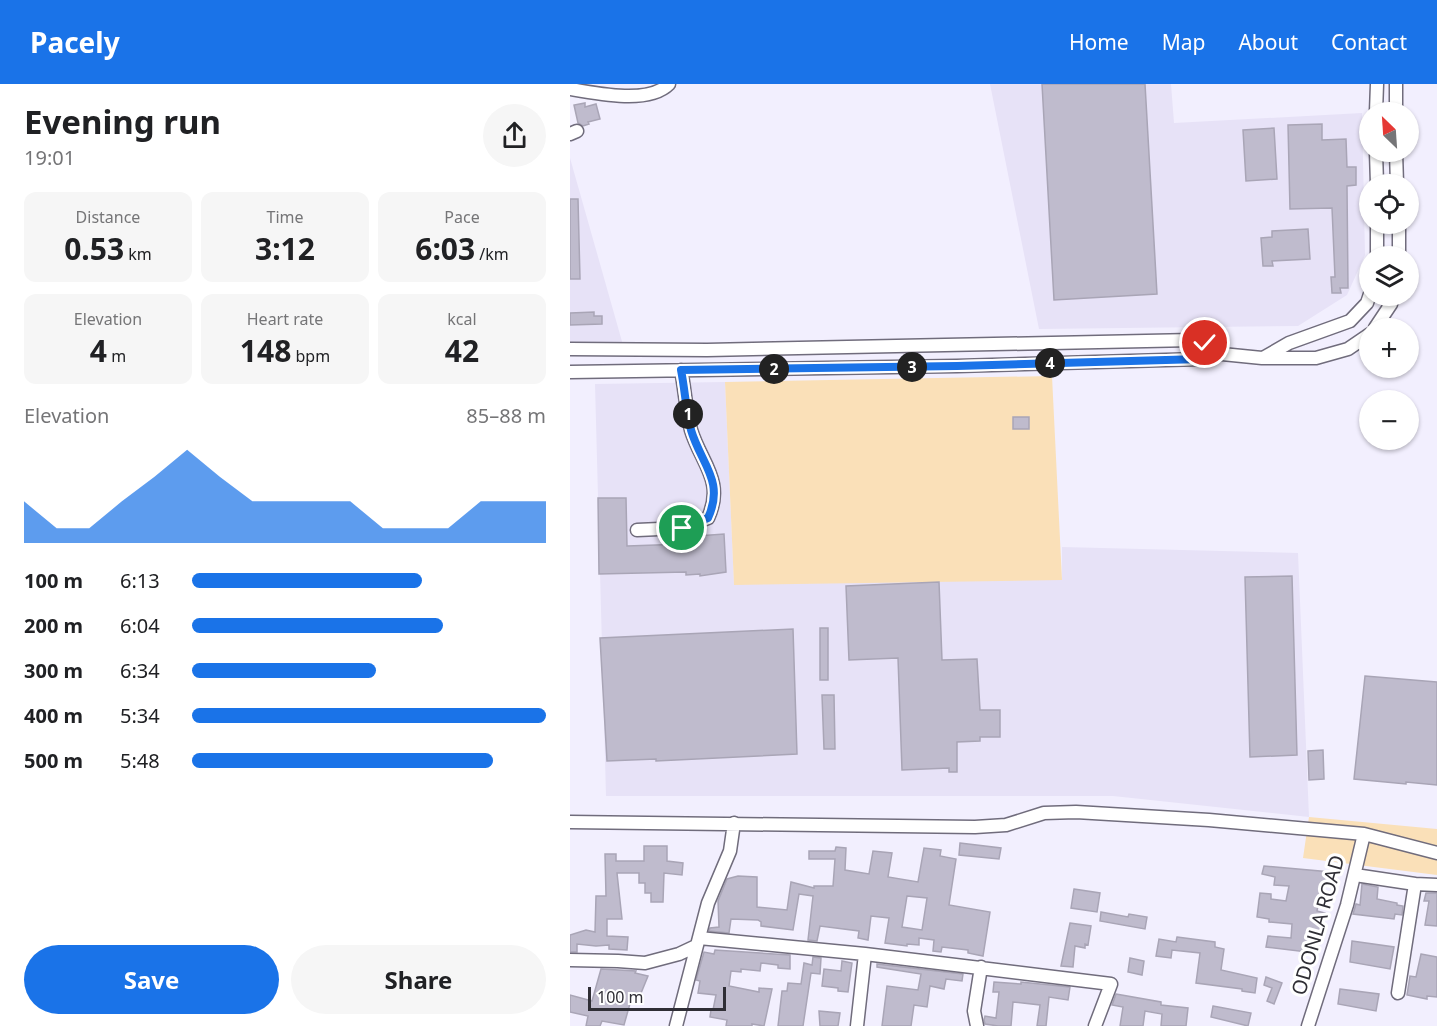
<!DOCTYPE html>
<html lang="en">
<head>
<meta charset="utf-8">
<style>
	body { margin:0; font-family:"Noto Sans",sans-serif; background:#f6f6f6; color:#202124; height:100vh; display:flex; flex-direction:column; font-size:22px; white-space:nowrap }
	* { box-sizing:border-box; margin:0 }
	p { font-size:20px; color:#757577 }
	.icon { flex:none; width:33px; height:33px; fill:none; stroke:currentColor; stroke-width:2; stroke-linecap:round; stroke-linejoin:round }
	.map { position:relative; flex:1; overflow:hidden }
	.panel { display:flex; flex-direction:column; background:#fff; width:570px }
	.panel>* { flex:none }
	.needle { width:39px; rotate:335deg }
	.fabs { position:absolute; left:789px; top:18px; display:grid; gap:12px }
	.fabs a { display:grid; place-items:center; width:60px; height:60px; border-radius:50%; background:#fff; box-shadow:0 2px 4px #0004; font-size:30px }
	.scale { position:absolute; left:18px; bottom:15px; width:138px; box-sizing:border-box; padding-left:6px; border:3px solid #2f2e35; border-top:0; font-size:16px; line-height:21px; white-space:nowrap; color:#2f2e35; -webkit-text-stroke:4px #fff; paint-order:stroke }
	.pin { position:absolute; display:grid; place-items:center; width:51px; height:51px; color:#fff; margin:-26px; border:3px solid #fff; border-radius:50%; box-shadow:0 2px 6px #0007 }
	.km { position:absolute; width:30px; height:30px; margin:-15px; border-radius:50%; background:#222; color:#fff; font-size:16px; line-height:30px; text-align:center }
	.round { display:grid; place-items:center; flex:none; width:63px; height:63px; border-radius:32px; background:#f6f6f6 }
	.overview { display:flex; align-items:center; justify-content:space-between; height:102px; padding:0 24px }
	h1 { font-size:33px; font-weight:700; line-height:45px }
	.metrics { display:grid; grid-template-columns:repeat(3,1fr); gap:9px; height:102px; padding:6px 24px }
	.metrics div { display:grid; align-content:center; border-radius:12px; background:#f6f6f6; text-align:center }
	.metrics b { font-size:30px; font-weight:700 }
	.metrics small { font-size:16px; font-weight:400 }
	.metrics p { font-size:16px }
	.chart { height:168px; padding:12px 24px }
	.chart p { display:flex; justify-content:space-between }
	.chart svg { width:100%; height:108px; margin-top:6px; fill:#1a73e8; opacity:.7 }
	.action { display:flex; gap:12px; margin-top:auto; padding:12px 24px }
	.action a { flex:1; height:69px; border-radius:36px; background:#1a73e8; color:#fff; font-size:24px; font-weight:700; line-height:69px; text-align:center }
	.action a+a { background:#f6f6f6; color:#202124 }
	ul { padding:0 24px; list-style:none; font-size:20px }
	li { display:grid; grid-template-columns:96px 72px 1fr; align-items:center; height:45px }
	li i { height:15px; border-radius:8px; background:#1a73e8 }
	header { display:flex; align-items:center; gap:36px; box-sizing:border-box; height:84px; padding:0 30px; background:#1a73e8; color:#fff }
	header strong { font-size:28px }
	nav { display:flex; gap:33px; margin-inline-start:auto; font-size:21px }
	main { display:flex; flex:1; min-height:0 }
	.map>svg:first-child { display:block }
	.built { fill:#e7e2f7 }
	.green { fill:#fae0b8 }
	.building { fill:#bfbbcd; stroke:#a9a5b6; stroke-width:1.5; fill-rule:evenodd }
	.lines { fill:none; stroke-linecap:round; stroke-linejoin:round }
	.minor-casing { stroke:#706c7c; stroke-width:15 }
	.minor { stroke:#fff; stroke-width:12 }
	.route-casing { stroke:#fff; stroke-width:12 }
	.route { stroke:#1a73e8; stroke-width:8 }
	.labels { text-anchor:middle; stroke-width:6; stroke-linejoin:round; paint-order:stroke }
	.street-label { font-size:20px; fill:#2f2e35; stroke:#fff }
</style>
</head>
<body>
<header>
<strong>Pacely</strong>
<nav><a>Home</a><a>Map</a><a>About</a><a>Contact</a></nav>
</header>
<main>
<section class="panel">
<div class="overview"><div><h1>Evening run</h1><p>19:01</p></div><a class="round"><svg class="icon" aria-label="share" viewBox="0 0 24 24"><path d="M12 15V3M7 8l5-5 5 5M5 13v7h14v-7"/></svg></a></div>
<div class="metrics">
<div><p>Distance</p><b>0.53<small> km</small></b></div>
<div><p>Time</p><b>3:12</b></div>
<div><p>Pace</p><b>6:03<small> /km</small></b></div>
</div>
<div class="metrics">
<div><p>Elevation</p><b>4<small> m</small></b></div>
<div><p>Heart rate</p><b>148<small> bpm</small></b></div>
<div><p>kcal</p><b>42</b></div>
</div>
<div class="chart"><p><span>Elevation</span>85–88 m</p>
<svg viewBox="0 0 160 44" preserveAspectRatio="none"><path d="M0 44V27L10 38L20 38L30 27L40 17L50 6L60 17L70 27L80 27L90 27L100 27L110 38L120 38L130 38L140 27L150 27L160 27V44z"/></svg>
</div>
<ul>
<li><b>100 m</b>6:13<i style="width:65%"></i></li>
<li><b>200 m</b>6:04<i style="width:71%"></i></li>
<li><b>300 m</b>6:34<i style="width:52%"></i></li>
<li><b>400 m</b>5:34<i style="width:100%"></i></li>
<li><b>500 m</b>5:48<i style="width:85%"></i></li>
</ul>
<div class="action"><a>Save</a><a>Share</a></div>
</section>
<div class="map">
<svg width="867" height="942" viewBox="0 0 867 942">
	<rect width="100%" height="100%" fill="#f2effe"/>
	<path class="built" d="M 420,0 L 601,0 L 604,39 L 792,29 L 795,171 L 777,211 L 728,242 L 469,245 Z
		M 0,74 L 53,261 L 0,265 Z
		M 155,298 L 164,500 L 492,495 L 492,463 L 728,469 L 739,733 L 543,712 L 36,712 L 25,300 Z"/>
	<path class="green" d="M 482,292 L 492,496 L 164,501 L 155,298 Z
		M 739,733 L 867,745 L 867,791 L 733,774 Z"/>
	<path class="building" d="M 472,0 L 575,0 L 587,210 L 484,216 Z
		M 15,19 L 15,23 L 26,20 L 30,35 L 18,38 L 19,40 L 13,42 L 8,39 L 4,21 Z
		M 752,40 L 752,56 L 776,55 L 777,83 L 786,83 L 786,101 L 777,102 L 778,204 L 770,204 L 771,209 L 762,209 L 761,193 L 765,193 L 762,124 L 720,125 L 718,41 Z
		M 704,44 L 707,95 L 676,97 L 673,46 Z
		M 0,115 L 8,115 L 10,195 L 0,195 Z
		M 738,145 L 740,175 L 702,177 L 703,182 L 693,182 L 691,154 L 702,153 L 702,147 Z
		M 24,228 L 24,232 L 32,232 L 32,240 L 0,241 L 0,229 Z
		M 443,333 L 459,333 L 459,345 L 443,345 Z
		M 28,414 L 56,414 L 57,462 L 115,460 L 114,453 L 154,450 L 156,488 L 130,492 L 130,490 L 116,491 L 116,488 L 29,490 Z
		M 722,492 L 727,671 L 680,673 L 675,493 Z
		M 369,498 L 372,576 L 407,575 L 410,626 L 430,626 L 430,653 L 410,653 L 410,657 L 387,658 L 387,688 L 379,688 L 379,684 L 332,686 L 328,574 L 279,576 L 276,502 Z
		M 250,544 L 258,544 L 258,596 L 250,596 Z
		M 223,545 L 227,670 L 86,677 L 86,675 L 37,677 L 30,554 Z
		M 795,592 L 867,598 L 867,701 L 836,698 L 836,700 L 784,695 Z
		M 252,611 L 264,611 L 265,665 L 254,665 Z
		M 753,666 L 754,695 L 739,696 L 738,667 Z
		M 390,759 L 431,764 L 429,775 L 389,771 Z
		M 74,762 L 97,762 L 97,777 L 113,779 L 112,791 L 94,789 L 93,818 L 81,818 L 81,809 L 75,809 L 75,799 L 69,799 L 69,789 L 47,789 L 52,835 L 37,835 L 37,852 L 58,853 L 57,866 L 39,865 L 39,861 L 26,862 L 7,860 L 7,868 L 0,868 L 0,851 L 16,846 L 25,848 L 26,812 L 36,812 L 35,770 L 46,770 L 46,777 L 74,777 Z
		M 266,763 L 276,764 L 275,786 L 299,790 L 303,767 L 322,769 L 318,793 L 348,798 L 354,764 L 371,766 L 370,772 L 386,775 L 379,821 L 420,828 L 413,872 L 398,869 L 398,866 L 372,863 L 371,868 L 363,867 L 364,856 L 349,854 L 349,861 L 337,860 L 337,862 L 315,859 L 319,834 L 301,832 L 298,856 L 288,854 L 289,847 L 250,842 L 247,857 L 238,856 L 243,812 L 229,810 L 223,846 L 191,842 L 191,838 L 188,836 L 161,835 L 159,849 L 139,847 L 140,844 L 149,843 L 148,817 L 157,795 L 168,792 L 187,793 L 187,823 L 217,826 L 221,798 L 244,804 L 244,802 L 263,802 L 265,775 L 239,775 L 239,767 L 265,767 ZM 337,812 L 357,814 L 352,846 L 332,843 Z
		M 694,782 L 761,788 L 759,802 L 752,801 L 747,827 L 755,829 L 750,849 L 741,847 L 737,868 L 696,863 L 698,852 L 721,854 L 722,840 L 699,838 L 699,835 L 687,833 L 690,809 L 701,810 L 701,815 L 716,817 L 719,802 L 704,801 L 705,793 L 692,790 Z
		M 792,800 L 808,803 L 807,815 L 827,819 L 827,821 L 833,822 L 832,831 L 825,830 L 824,835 L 783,830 L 786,820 L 790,821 Z
		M 504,805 L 530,809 L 527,828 L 501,824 Z
		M 856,809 L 867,809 L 867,842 L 855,841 L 859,817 L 854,817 Z
		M 531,828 L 558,833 L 559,830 L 577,833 L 575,845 L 530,837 Z
		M 500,839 L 521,842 L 518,861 L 515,860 L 515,864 L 505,862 L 503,883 L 491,882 Z
		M 607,853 L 645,858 L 645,863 L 654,865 L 651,886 L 687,894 L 685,909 L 672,907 L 672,905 L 626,899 L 630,869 L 602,866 L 601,874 L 586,872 L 589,855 L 606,858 Z
		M 782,857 L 824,863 L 820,885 L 780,878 Z
		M 145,866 L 220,871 L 220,885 L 208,884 L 208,881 L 191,879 L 190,887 L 171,885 L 171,888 L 161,887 L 159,902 L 189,908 L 189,904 L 202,905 L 194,942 L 182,940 L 182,942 L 156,942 L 157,936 L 140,933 L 141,926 L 143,926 L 146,911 L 128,909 L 130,897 L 126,896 L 134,868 L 144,870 Z
		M 851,870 L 867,873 L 867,913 L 857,912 L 857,915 L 837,911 L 840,892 L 846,893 Z
		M 243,873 L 251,874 L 250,890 L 241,889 L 233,942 L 208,942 L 212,907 L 217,907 L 218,899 L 231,900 L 234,879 L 242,881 Z
		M 560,874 L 574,877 L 572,891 L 558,888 Z
		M 272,877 L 282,879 L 278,908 L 268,907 L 268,904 L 252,902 L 254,885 L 271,887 Z
		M 307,880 L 393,890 L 392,897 L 376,895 L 374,905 L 360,902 L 357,923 L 344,921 L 341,942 L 312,942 L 317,902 L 348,906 L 351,890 L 307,883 Z
		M 31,885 L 66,887 L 65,889 L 78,892 L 67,919 L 61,916 L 54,941 L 32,937 L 30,942 L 16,942 L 18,932 L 0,928 L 0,911 L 22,917 Z
		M 696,893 L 712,899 L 704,920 L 697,917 L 702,904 L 694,901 Z
		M 424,898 L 451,900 L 451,898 L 500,903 L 498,916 L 479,913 L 476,942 L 467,942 L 470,921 L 443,918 L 441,942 L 428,942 L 415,940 L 414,936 L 415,932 L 426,934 L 429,908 L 423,908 Z
		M 770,905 L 809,910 L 806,927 L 768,920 Z
		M 546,910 L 591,918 L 591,921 L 618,924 L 616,942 L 591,942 L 592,930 L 575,927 L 573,942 L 550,942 L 553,923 L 542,921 Z
		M 643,922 L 681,929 L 678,942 L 641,933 Z
		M 249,927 L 270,929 L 268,942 L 250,942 Z"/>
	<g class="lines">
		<defs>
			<path id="minor" d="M 826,0 L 826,28
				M 0,5 C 27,9 78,21 99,0
				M 806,28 L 807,0
				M 0,50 L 7,47
				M 806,68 L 807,100
				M 826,68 L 827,100
				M 829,140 L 829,172
				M 807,172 L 807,140
				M 805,244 L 821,220 L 823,212
				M 0,265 L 137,266 L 623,256 L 635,259 L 642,269
				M 693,274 L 719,259 L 780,237 L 797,219 L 800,210
				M 0,288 L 387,282 L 631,275 L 642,269 L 692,274 L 746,274 L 778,265 L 800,250
				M 67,446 L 112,444 L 138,434 C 155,397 131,379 121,346 C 116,327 115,306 111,286
				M 0,738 L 405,743 L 436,741 L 474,729 L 506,728 L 639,736 L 794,750 L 867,769
				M 785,791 L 845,800 L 867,801
				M 129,854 L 295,870 L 541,900 L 525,942
				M 0,876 L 48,877 L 75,879 L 109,870 L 126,862
				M 828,909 L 845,800
				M 106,942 L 138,819 L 160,767 L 164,739
				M 287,942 L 295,870
				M 407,942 L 404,927 L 411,883
				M 738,942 L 777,821 L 794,750"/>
		</defs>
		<use href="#minor" class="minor-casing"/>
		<use href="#minor" class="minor"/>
	</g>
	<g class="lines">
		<defs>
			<path id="route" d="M 112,444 L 138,434 C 155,397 131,380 121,346 C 116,327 115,306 111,286 L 387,282 L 631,275 L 642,269 L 635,259"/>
		</defs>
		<use href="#route" class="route-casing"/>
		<use href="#route" class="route"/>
	</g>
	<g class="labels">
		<g class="street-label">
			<text transform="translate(748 841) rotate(-74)" y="7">ODONLA ROAD</text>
		</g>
	</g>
</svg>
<div class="fabs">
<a><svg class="needle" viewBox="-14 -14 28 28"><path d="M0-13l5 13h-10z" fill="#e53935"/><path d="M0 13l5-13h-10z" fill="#757577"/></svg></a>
<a><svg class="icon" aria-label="locate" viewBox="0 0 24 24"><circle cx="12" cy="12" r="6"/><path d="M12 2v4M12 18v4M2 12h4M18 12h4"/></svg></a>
<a><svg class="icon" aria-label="layers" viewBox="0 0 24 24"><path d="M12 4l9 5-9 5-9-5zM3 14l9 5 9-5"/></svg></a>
<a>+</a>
<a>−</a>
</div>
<div class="scale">100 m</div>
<div class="pin" style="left:112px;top:444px;background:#1e9e55"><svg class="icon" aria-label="arrive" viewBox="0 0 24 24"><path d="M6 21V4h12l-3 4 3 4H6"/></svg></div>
<div class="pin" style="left:635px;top:259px;background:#d93025"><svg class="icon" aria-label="check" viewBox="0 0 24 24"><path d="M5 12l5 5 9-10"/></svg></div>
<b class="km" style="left:118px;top:330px">1</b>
<b class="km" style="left:204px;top:285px">2</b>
<b class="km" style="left:342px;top:283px">3</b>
<b class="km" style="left:480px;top:279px">4</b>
</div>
</main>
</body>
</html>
